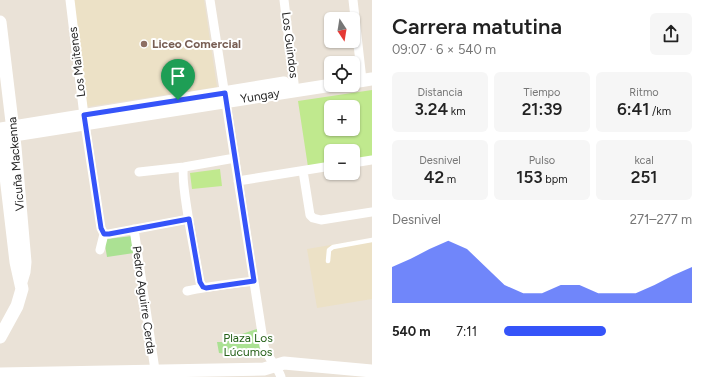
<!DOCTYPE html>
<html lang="es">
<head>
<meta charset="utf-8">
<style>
	body { margin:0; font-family:Figtree,sans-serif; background:#f6f6f6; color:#222; height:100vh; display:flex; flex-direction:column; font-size:15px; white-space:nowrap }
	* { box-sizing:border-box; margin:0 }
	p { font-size:13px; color:#767676 }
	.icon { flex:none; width:22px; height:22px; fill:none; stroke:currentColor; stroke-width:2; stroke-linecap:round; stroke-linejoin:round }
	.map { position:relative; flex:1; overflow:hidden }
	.panel { display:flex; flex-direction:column; background:#fff; width:340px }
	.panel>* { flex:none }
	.needle { width:26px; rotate:168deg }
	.tools { position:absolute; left:324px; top:12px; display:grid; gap:8px }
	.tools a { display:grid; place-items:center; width:36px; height:36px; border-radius:6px; background:#fff; box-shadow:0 1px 3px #0004; font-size:20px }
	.pin { position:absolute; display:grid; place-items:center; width:34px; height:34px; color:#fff; margin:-41px -17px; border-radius:50% 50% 50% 0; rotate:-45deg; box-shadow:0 0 4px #0007 }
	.pin .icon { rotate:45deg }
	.round { display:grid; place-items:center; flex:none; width:42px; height:42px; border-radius:6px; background:#f6f6f6 }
	.head { display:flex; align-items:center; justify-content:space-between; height:68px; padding:0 20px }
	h1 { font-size:22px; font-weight:600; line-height:30px }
	.figures { display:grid; grid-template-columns:repeat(3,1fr); gap:6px; height:68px; padding:4px 20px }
	.figures div { display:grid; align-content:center; border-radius:6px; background:#f6f6f6; text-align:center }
	.figures b { font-size:17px; font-weight:600 }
	.figures small { font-size:11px; font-weight:400 }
	.figures p { font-size:11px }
	.chart { height:112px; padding:8px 20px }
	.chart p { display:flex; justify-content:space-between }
	.chart svg { width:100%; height:72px; margin-top:4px; fill:#3554f9; opacity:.7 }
	ul { padding:0 20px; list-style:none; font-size:13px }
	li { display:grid; grid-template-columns:64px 48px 1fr; align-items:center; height:30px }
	li i { height:10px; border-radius:5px; background:#3554f9 }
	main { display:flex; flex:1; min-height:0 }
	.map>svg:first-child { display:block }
	.education { fill:#ece1c6 }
	.green { fill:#abe193 }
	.pitch { fill:#c0e98e; fill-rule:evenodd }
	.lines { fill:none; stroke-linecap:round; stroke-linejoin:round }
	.lane { stroke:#fff; stroke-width:4.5 }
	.street { stroke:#fff; stroke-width:9 }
	.secondary { stroke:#fff; stroke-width:13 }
	.route-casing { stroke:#fff; stroke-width:8 }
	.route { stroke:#3554f9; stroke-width:5 }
	.education-dot { fill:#8d6e63; stroke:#fff; stroke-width:1.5 }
	.labels { text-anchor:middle; stroke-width:4; stroke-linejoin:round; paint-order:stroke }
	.education-label { font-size:12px; font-weight:bold; fill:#785e54; stroke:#fff; text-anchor:start }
	.street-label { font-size:12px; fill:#262626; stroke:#fff }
	.park-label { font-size:12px; fill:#266119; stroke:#fff }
</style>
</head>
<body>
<main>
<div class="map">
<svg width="372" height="377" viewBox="0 0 372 377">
	<rect width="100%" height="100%" fill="#eae2d7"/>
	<path class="education" d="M 73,0 L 204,0 L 217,87 L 86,107 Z
		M 372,238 L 372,299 L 317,308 L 307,249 Z"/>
	<path class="green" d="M 132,236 L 134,253 L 107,257 L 105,245 L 107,239 Z
		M 257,329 L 263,356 L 261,358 L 219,353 L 217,342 L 225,342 L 236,336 Z"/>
	<path class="pitch" d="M 372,90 L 372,157 L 353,160 L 353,151 L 331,151 L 331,163 L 308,167 L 298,101 ZM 331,107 L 353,107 L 353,129 L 331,129 Z
		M 220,169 L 222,186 L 192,189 L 190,173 Z"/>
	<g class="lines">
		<path class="lane" d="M 328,261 L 329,250 L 333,247 L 372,240"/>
		<path class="street" d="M 70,0 L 85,124 L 101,228 L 104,234 L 100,250
			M 210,0 L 264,346 C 267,358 277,365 281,377
			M 284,0 L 295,91
			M 353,0 L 362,80
			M 353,163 L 372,160
			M 184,167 C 179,178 197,264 200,282 L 203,287
			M 303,171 L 310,215 L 313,218 L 321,220 L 372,212
			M 139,172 L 184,167 L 235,158
			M 238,181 L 331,166
			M 134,229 L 155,370
			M 104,234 L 109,234 L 189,219
			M 187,291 C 209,286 232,284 254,281"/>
		<path class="secondary" d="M 0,22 L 15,147 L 25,262 L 24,272 L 21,282
			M 353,82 L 372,79
			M 0,129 L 284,83
			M 2,143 L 14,135 L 332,85
			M 0,337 L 17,306 L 22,289 L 16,262 L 1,134
			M 0,374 L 264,369 L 284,363 L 372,371"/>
	</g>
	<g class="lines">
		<defs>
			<path id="route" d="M 225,93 L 254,281 L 206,288 L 203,287 L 200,282 L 189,219 L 109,234 L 104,234 L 101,228 L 84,115 Z"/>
		</defs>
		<use href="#route" class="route-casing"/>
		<use href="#route" class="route"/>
	</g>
	<circle class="education-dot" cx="144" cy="44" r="4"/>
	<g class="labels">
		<g class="education-label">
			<text x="152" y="48">Liceo Comercial</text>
		</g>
		<g class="street-label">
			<text transform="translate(290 45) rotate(83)" y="4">Los Guindos</text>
			<text transform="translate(77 62) rotate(-97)" y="4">Los Maitenes</text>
			<text transform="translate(260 96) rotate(-9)" y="4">Yungay</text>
			<text transform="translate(16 164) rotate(-95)" y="4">Vicuña Mackenna</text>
			<text transform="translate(144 300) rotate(82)" y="4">Pedro Aguirre Cerda</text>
		</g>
		<g class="park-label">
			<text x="248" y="342">Plaza Los<tspan x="248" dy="14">Lúcumos</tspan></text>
		</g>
	</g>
</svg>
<div class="tools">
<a><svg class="needle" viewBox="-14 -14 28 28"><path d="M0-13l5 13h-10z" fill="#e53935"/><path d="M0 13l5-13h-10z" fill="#767676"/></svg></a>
<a><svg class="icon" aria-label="locate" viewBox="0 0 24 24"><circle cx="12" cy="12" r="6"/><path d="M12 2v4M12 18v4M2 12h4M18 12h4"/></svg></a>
<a>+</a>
<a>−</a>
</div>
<div class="pin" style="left:178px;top:100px;background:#1e9e55"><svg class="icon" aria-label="arrive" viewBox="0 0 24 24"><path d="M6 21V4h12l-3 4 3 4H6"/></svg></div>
</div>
<section class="panel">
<div class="head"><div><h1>Carrera matutina</h1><p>09:07 · 6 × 540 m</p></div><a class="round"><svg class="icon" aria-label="share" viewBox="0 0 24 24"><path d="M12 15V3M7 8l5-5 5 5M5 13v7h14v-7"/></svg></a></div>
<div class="figures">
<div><p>Distancia</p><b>3.24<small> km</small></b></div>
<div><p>Tiempo</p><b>21:39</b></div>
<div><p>Ritmo</p><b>6:41<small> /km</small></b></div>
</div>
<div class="figures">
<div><p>Desnivel</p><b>42<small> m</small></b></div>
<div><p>Pulso</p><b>153<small> bpm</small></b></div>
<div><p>kcal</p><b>251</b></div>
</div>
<div class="chart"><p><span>Desnivel</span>271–277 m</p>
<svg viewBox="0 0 160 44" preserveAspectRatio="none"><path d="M0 44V22L10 17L20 11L30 6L40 11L50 22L60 33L70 38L80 38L90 33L100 33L110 38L120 38L130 38L140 33L150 27L160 22V44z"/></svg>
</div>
<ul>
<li><b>540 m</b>7:11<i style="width:54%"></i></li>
</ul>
</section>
</main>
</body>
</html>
